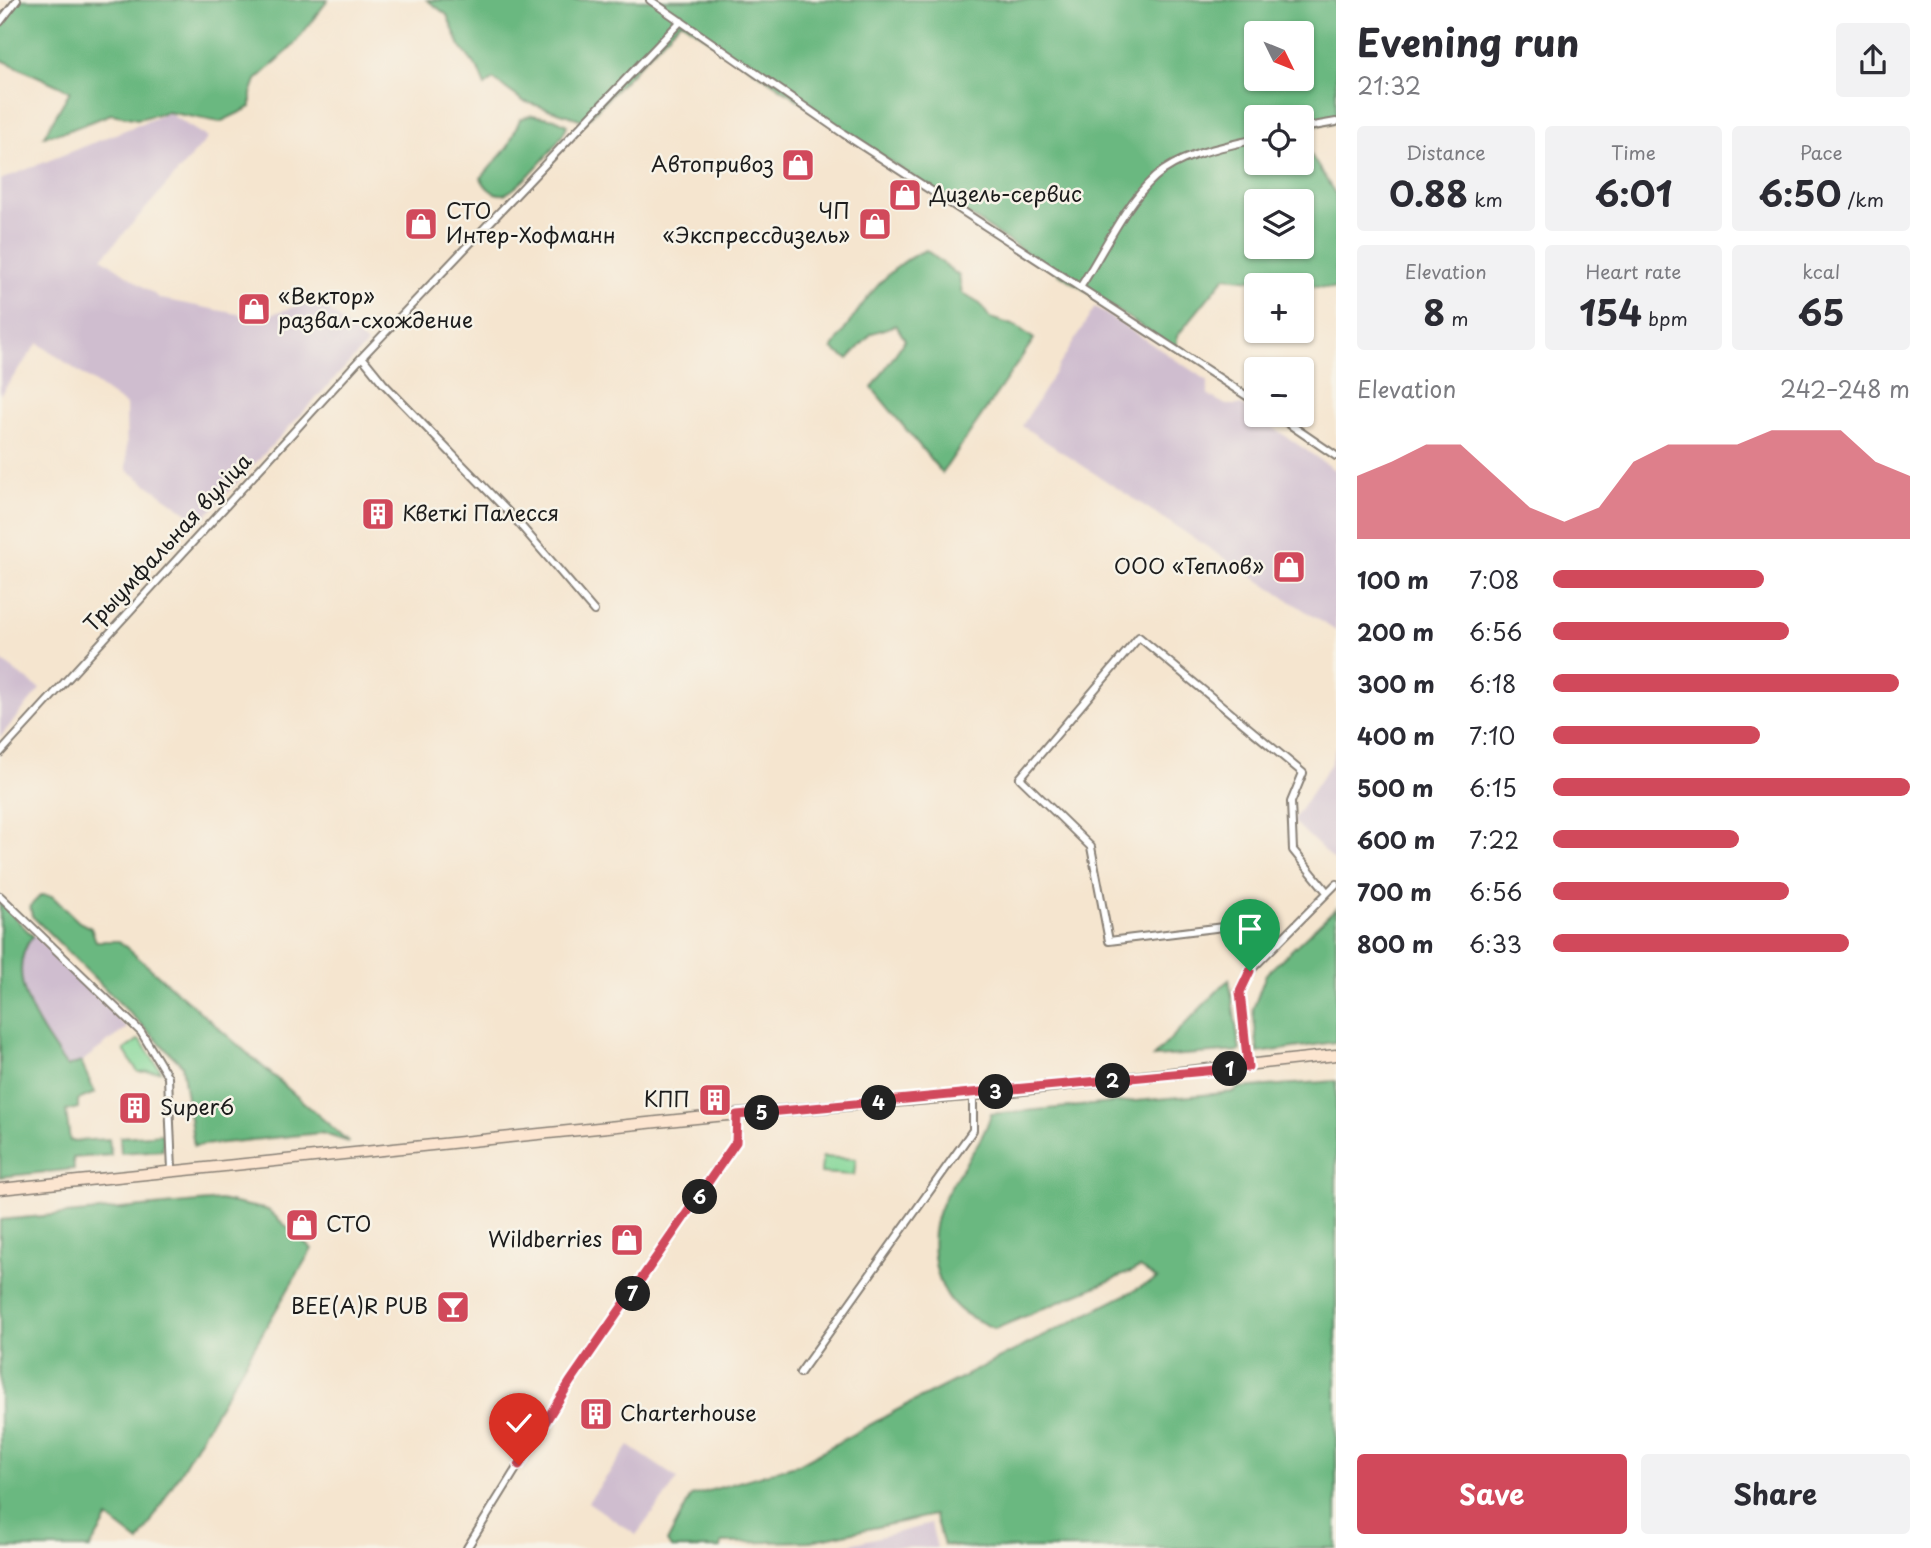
<!DOCTYPE html>
<html lang="en">
<head>
<meta charset="utf-8">
<style>
	body { margin:0; font-family:"Playpen Sans",sans-serif; background:#f2f2f3; color:#2b2b33; height:100vh; display:flex; flex-direction:column; font-size:26px; white-space:nowrap }
	* { box-sizing:border-box; margin:0 }
	p { font-size:23px; color:#7c7c81 }
	.icon { flex:none; width:38px; height:38px; fill:none; stroke:currentColor; stroke-width:2; stroke-linecap:round; stroke-linejoin:round }
	.map { position:relative; flex:1; overflow:hidden }
	.sheet { display:flex; flex-direction:column; background:#fff; width:595px }
	.sheet>* { flex:none }
	.needle { width:46px; rotate:133deg }
	.controls { position:absolute; left:1244px; top:21px; display:grid; gap:14px }
	.controls a { display:grid; place-items:center; width:70px; height:70px; border-radius:7px; background:#fff; box-shadow:0 2px 5px #0004; font-size:35px }
	.pin { position:absolute; display:grid; place-items:center; width:60px; height:60px; color:#fff; margin:-72px -30px; border-radius:50% 50% 50% 0; rotate:-45deg; box-shadow:0 0 7px #0007 }
	.pin .icon { rotate:45deg }
	.km { position:absolute; width:35px; height:35px; margin:-18px; border-radius:50%; background:#222; color:#fff; font-size:19px; line-height:35px; text-align:center }
	.round { display:grid; place-items:center; flex:none; width:74px; height:74px; border-radius:7px; background:#f2f2f3 }
	.overview { display:flex; align-items:center; justify-content:space-between; height:119px; padding:0 21px }
	h1 { font-size:38px; font-weight:700; line-height:52px }
	.metrics { display:grid; grid-template-columns:repeat(3,1fr); gap:10px; height:119px; padding:7px 21px }
	.metrics div { display:grid; align-content:center; border-radius:7px; background:#f2f2f3; text-align:center }
	.metrics b { font-size:35px; font-weight:700 }
	.metrics small { font-size:19px; font-weight:400 }
	.metrics p { font-size:19px }
	.chart { height:196px; padding:14px 21px }
	.chart p { display:flex; justify-content:space-between }
	.chart svg { width:100%; height:126px; margin-top:7px; fill:#d1495b; opacity:.7 }
	.action { display:flex; gap:14px; margin-top:auto; padding:14px 21px }
	.action a { flex:1; height:80px; border-radius:7px; background:#d1495b; color:#fff; font-size:28px; font-weight:700; line-height:80px; text-align:center }
	.action a+a { background:#f2f2f3; color:#2b2b33 }
	ul { padding:0 21px; list-style:none; font-size:23px }
	li { display:grid; grid-template-columns:112px 84px 1fr; align-items:center; height:52px }
	li i { height:18px; border-radius:9px; background:#d1495b }
	main { display:flex; flex:1; min-height:0 }
	.map>svg:first-child { display:block }
	.industrial { fill:#cfbdcf }
	.green { fill:#84d798; stroke:#507a5a; stroke-width:2 }
	.forest { fill:#6bb880; stroke:#446a4e; stroke-width:2; fill-rule:evenodd }
	.lines { fill:none; stroke-linecap:round; stroke-linejoin:round }
	.street-casing { stroke:#888076; stroke-width:10 }
	.secondary-casing { stroke:#888076; stroke-width:13 }
	.street { stroke:#fff; stroke-width:6 }
	.secondary { stroke:#fce5d0; stroke-width:10 }
	.route-casing { stroke:#fff; stroke-width:14 }
	.route { stroke:#d1495b; stroke-width:9 }
	.labels { text-anchor:middle; stroke-width:5; stroke-linejoin:round; paint-order:stroke }
	.poi-label { font-size:21px; fill:#1c1c1c; stroke:#f7f3e8; text-anchor:start }
	.street-label { font-size:21px; fill:#1c1c1c; stroke:#f7f3e8 }
</style>
</head>
<body>
<main>
<div class="map">
<svg width="1336" height="1548" viewBox="0 0 1336 1548">
	<rect width="100%" height="100%" fill="#f7f3e8"/>
	<filter id="ink" filterUnits="userSpaceOnUse"><feTurbulence type="fractalNoise" baseFrequency=".0143" numOctaves="2"/><feDisplacementMap in="SourceGraphic" scale="14" xChannelSelector="R" yChannelSelector="G"/><feConvolveMatrix kernelMatrix="1 2 1 2 8 2 1 2 1" color-interpolation-filters="sRGB"/></filter>
	<filter id="wash" filterUnits="userSpaceOnUse"><feTurbulence type="fractalNoise" baseFrequency=".00686" numOctaves="4" result="noise"/><feDisplacementMap in="SourceGraphic" scale="28" xChannelSelector="R" yChannelSelector="G"/><feGaussianBlur stdDeviation="1.57" result="paint"/><feColorMatrix in="noise" values="0 0 0 0 0 0 0 0 0 0 0 0 0 0 0 0 0 1.4 0 .05"/><feComposite in="paint" operator="in"/></filter>
	<g filter="url(#wash)">
		<rect width="100%" height="100%" fill="#f5e5cf"/>
		<path class="industrial" d="M 168,113 L 208,138 L 102,258 L 161,299 L 258,318 L 318,300 L 367,344 L 200,522 L 127,470 L 126,405 L 38,343 L 0,395 L 0,180 Z
			M 1095,307 L 1208,381 L 1208,395 L 1226,405 L 1241,405 L 1336,471 L 1336,631 L 1022,426 Z
			M 0,660 L 40,689 L 0,737 Z
			M 1336,746 L 1336,862 L 1293,821 L 1331,763 Z
			M 35,935 L 127,1028 L 81,1062 L 67,1068 L 25,1002 L 17,964 L 22,947 Z
			M 629,1446 L 678,1479 L 636,1535 L 588,1502 Z
			M 931,1524 L 937,1548 L 843,1546 Z"/>
		<path class="green" d="M 138,1040 L 141,1041 L 161,1071 L 138,1072 L 124,1050 Z
			M 822,1157 L 856,1159 L 854,1175 L 821,1173 Z"/>
		<path class="forest" d="M 17,0 L 328,0 L 292,47 L 256,80 L 251,94 L 251,107 L 220,122 L 167,112 L 138,119 L 111,114 L 67,131 L 44,136 L 70,91 L 0,59 L 0,22 Z
			M 427,0 L 1336,0 L 1336,122 L 1302,128 L 1302,117 L 1256,117 L 1256,163 L 1302,163 L 1302,141 L 1336,195 L 1336,289 L 1225,277 L 1177,336 L 1177,349 L 1005,239 L 681,21 L 586,121 L 523,101 L 493,79 L 485,86 L 478,69 L 460,46 L 447,15 ZM 1256,33 L 1302,33 L 1302,79 L 1256,79 ZM 1256,201 L 1302,201 L 1302,247 L 1256,247 Z
			M 532,115 L 555,119 L 567,125 C 563,141 521,186 507,193 C 495,198 485,187 481,178 L 508,147 L 520,119 Z
			M 926,250 L 959,276 L 962,293 L 980,304 L 990,318 L 1016,326 L 1034,339 L 942,473 L 872,388 L 905,340 L 896,325 L 872,333 L 848,359 L 832,349 C 856,313 884,266 926,250 Z
			M 41,895 L 52,896 L 79,922 L 91,928 L 96,941 L 119,941 L 349,1142 L 321,1133 L 194,1146 L 182,1065 L 32,916 L 30,906 Z
			M 0,903 L 33,936 C 0,976 43,1032 67,1067 L 81,1062 L 95,1093 L 78,1100 L 78,1108 L 66,1111 L 70,1141 L 109,1139 L 111,1155 L 73,1158 L 74,1169 L 0,1177 Z
			M 1336,908 L 1336,1042 L 1258,1053 L 1253,1009 L 1266,974 Z
			M 1229,979 L 1240,1051 L 1153,1057 Z
			M 1336,1081 L 1336,1548 L 973,1548 L 944,1545 L 934,1515 L 811,1541 L 722,1543 L 721,1548 L 671,1548 L 667,1542 L 691,1496 L 799,1464 L 897,1410 L 1157,1279 L 1140,1268 L 995,1329 C 984,1323 967,1317 958,1308 C 931,1283 927,1236 942,1203 C 956,1171 981,1148 991,1114 L 1235,1092 L 1238,1088 Z
			M 163,1134 L 163,1150 L 121,1153 L 120,1137 Z
			M 220,1200 L 268,1210 L 312,1249 L 139,1542 L 108,1518 L 90,1548 L 0,1548 L 0,1220 Z"/>
	</g>
	<g filter="url(#ink)">
		<g class="lines">
			<defs>
				<path id="street" d="M 650,0 L 844,134 L 1256,402
					M 0,22 L 17,0
					M 1302,128 L 1336,122
					M 1081,286 C 1104,251 1124,205 1155,177 C 1181,154 1223,147 1256,139
					M 362,357 L 383,383 L 516,520 L 594,611
					M 1276,415 L 1336,456
					M 0,753 L 362,357 L 681,21
					M 0,896 L 141,1032 L 168,1077 L 172,1170
					M 1277,940 L 1256,923 L 1109,941 L 1091,847 L 1020,778 L 1139,637 L 1303,773 L 1291,802 L 1293,850 L 1327,892
					M 1248,1067 L 1240,991 L 1250,971 L 1336,884
					M 800,1373 L 973,1130 L 973,1095
					M 467,1548 L 570,1382 L 736,1142 L 737,1115"/>
				<path id="secondary" d="M 0,1189 L 716,1116 L 973,1095 L 1336,1055"/>
			</defs>
			<use href="#street" class="street-casing"/>
			<use href="#secondary" class="secondary-casing"/>
			<use href="#street" class="street"/>
			<use href="#secondary" class="secondary"/>
		</g>
	</g>
	<g class="lines" filter="url(#ink)">
		<defs>
			<path id="route" d="M 519,1465 L 570,1382 L 736,1142 L 737,1115 L 1248,1067 L 1240,992 L 1250,971"/>
		</defs>
		<use href="#route" class="route-casing"/>
		<use href="#route" class="route"/>
	</g>
	<defs>
		<symbol id="shop-square" viewBox="-11 -11 22 22"><rect x="-9" y="-9" width="18" height="18" rx="4" fill="#d1495b" stroke="#f7f3e8"/><path d="M-5-2.5h2.3a2.7 3.5 0 0 1 5.4 0H5L5.5 6h-11ZM-1.5-2.5h3a1.5 2.3 0 0 0-3 0Z" fill="#fff"/></symbol>
		<symbol id="building-square" viewBox="-11 -11 22 22"><rect x="-9" y="-9" width="18" height="18" rx="4" fill="#d1495b" stroke="#f7f3e8"/><path d="M-4-6H4V6H1V3H-1V6H-4ZM-2.5-4.3h1.7v1.8h-1.7ZM.8-4.3h1.7v1.8H.8ZM-2.5-1h1.7V.8h-1.7ZM.8-1h1.7V.8H.8Z" fill="#fff"/></symbol>
		<symbol id="bar-square" viewBox="-11 -11 22 22"><rect x="-9" y="-9" width="18" height="18" rx="4" fill="#d1495b" stroke="#f7f3e8"/><path d="M-6-5H6L.8 .8V4.5H3.5V6h-7V4.5H-.8V.8Z" fill="#fff"/></symbol>
	</defs>
	<g fill-rule="evenodd">
		<use href="#shop-square" x="779" y="146" width="38" height="38"/>
		<use href="#shop-square" x="886" y="176" width="38" height="38"/>
		<use href="#shop-square" x="402" y="205" width="38" height="38"/>
		<use href="#shop-square" x="856" y="205" width="38" height="38"/>
		<use href="#shop-square" x="235" y="290" width="38" height="38"/>
		<use href="#building-square" x="359" y="495" width="38" height="38"/>
		<use href="#shop-square" x="1270" y="548" width="38" height="38"/>
		<use href="#building-square" x="696" y="1081" width="38" height="38"/>
		<use href="#building-square" x="116" y="1089" width="38" height="38"/>
		<use href="#shop-square" x="283" y="1206" width="38" height="38"/>
		<use href="#shop-square" x="608" y="1221" width="38" height="38"/>
		<use href="#bar-square" x="434" y="1288" width="38" height="38"/>
		<use href="#building-square" x="577" y="1395" width="38" height="38"/>
	</g>
	<g class="labels">
		<g class="poi-label">
			<text x="774" y="172" text-anchor="end">Автопривоз</text>
			<text x="930" y="202">Дизель-сервис</text>
			<text x="446" y="219">СТО<tspan x="446" dy="24">Интер-Хофманн</tspan></text>
			<text x="850" y="219" text-anchor="end">ЧП<tspan x="850" dy="24">«Экспрессдизель»</tspan></text>
			<text x="278" y="304">«Вектор»<tspan x="278" dy="24">развал-схождение</tspan></text>
			<text x="402" y="521">Кветкі Палесся</text>
			<text x="1264" y="574" text-anchor="end">ООО «Теплов»</text>
			<text x="690" y="1107" text-anchor="end">КПП</text>
			<text x="160" y="1115">Super6</text>
			<text x="326" y="1232">СТО</text>
			<text x="602" y="1247" text-anchor="end">Wildberries</text>
			<text x="428" y="1314" text-anchor="end">BEE(A)R PUB</text>
			<text x="620" y="1421">Charterhouse</text>
		</g>
		<g class="street-label">
			<text transform="translate(168 543) rotate(-47)" y="7">Трыумфальная вуліца</text>
		</g>
	</g>
</svg>
<div class="controls">
<a><svg class="needle" viewBox="-14 -14 28 28"><path d="M0-13l5 13h-10z" fill="#e53935"/><path d="M0 13l5-13h-10z" fill="#7c7c81"/></svg></a>
<a><svg class="icon" aria-label="locate" viewBox="0 0 24 24"><circle cx="12" cy="12" r="6"/><path d="M12 2v4M12 18v4M2 12h4M18 12h4"/></svg></a>
<a><svg class="icon" aria-label="layers" viewBox="0 0 24 24"><path d="M12 4l9 5-9 5-9-5zM3 14l9 5 9-5"/></svg></a>
<a>+</a>
<a>−</a>
</div>
<div class="pin" style="left:1250px;top:971px;background:#1e9e55"><svg class="icon" aria-label="arrive" viewBox="0 0 24 24"><path d="M6 21V4h12l-3 4 3 4H6"/></svg></div>
<div class="pin" style="left:519px;top:1465px;background:#d93025"><svg class="icon" aria-label="check" viewBox="0 0 24 24"><path d="M5 12l5 5 9-10"/></svg></div>
<b class="km" style="left:1230px;top:1069px">1</b>
<b class="km" style="left:1113px;top:1081px">2</b>
<b class="km" style="left:996px;top:1092px">3</b>
<b class="km" style="left:879px;top:1103px">4</b>
<b class="km" style="left:762px;top:1113px">5</b>
<b class="km" style="left:700px;top:1197px">6</b>
<b class="km" style="left:633px;top:1294px">7</b>
</div>
<section class="sheet">
<div class="overview"><div><h1>Evening run</h1><p>21:32</p></div><a class="round"><svg class="icon" aria-label="share" viewBox="0 0 24 24"><path d="M12 15V3M7 8l5-5 5 5M5 13v7h14v-7"/></svg></a></div>
<div class="metrics">
<div><p>Distance</p><b>0.88<small> km</small></b></div>
<div><p>Time</p><b>6:01</b></div>
<div><p>Pace</p><b>6:50<small> /km</small></b></div>
</div>
<div class="metrics">
<div><p>Elevation</p><b>8<small> m</small></b></div>
<div><p>Heart rate</p><b>154<small> bpm</small></b></div>
<div><p>kcal</p><b>65</b></div>
</div>
<div class="chart"><p><span>Elevation</span>242–248 m</p>
<svg viewBox="0 0 160 44" preserveAspectRatio="none"><path d="M0 44V22L10 17L20 11L30 11L40 22L50 33L60 38L70 33L80 17L90 11L100 11L110 11L120 6L130 6L140 6L150 17L160 22V44z"/></svg>
</div>
<ul>
<li><b>100 m</b>7:08<i style="width:59%"></i></li>
<li><b>200 m</b>6:56<i style="width:66%"></i></li>
<li><b>300 m</b>6:18<i style="width:97%"></i></li>
<li><b>400 m</b>7:10<i style="width:58%"></i></li>
<li><b>500 m</b>6:15<i style="width:100%"></i></li>
<li><b>600 m</b>7:22<i style="width:52%"></i></li>
<li><b>700 m</b>6:56<i style="width:66%"></i></li>
<li><b>800 m</b>6:33<i style="width:83%"></i></li>
</ul>
<div class="action"><a>Save</a><a>Share</a></div>
</section>
</main>
</body>
</html>
